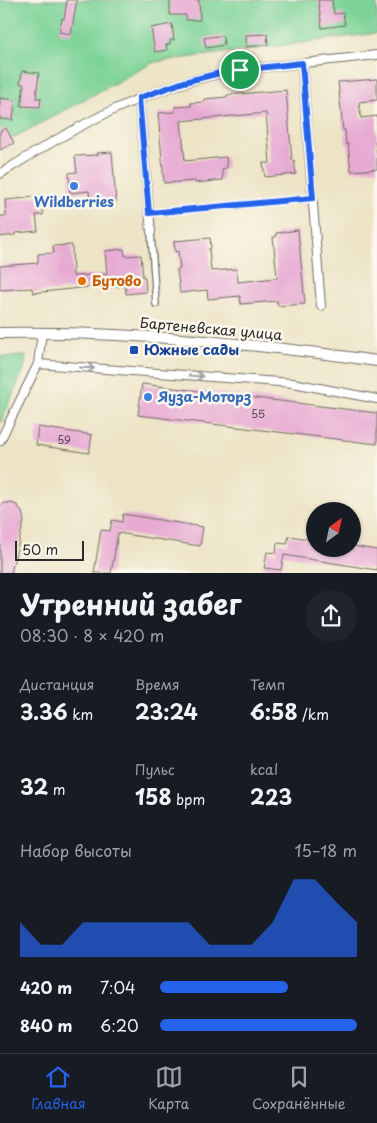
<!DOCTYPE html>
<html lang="ru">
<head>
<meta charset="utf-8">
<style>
	body { margin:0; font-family:"Playpen Sans",sans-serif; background:#20242c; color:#f1f3f6; height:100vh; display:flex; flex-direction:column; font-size:19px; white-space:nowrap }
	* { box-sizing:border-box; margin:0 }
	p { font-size:16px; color:#9ea1a6 }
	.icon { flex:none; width:28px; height:28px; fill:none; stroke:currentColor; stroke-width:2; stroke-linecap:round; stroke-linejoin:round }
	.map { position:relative; height:573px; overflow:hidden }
	.side { display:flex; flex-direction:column; background:#171b24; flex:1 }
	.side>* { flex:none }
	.needle { width:32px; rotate:33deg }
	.tools { position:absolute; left:306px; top:502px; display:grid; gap:10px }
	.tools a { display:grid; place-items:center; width:55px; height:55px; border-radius:50%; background:#171b24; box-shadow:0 1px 4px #0004; font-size:25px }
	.scale { position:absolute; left:15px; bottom:12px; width:69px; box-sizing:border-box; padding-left:5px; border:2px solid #2b2b2b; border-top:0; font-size:14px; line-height:18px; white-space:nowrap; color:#2b2b2b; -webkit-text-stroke:4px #fbf7ec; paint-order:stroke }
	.pin { position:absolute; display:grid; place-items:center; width:42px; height:42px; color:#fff; margin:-21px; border:2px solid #fff; border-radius:50%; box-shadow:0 1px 5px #0007 }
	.round { display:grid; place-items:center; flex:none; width:52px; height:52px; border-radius:26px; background:#20242c }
	.overview { display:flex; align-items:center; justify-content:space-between; height:85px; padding:0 20px }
	h1 { font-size:28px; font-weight:700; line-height:38px }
	.metrics { display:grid; grid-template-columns:repeat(3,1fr); gap:8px; height:85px; padding:5px 20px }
	.metrics div { display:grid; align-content:center }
	.metrics b { font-size:21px; font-weight:700 }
	.metrics small { font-size:14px; font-weight:400 }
	.metrics p { font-size:14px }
	.chart { height:140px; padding:10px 20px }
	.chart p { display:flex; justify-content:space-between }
	.chart svg { width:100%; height:90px; margin-top:5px; fill:#2563eb; opacity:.7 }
	ul { padding:0 20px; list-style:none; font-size:16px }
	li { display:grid; grid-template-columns:80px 60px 1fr; align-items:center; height:38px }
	li i { height:12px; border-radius:6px; background:#2563eb }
	.tab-bar { display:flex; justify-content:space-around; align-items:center; height:70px; border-top:1px solid #363941; background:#171b24; font-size:14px; color:#9ea1a6 }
	.tab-bar a { display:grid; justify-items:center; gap:2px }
	.tab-bar .selected { color:#2563eb }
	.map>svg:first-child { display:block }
	.green { fill:#7dd397; stroke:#547f61 }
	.building { fill:#e7aad3 }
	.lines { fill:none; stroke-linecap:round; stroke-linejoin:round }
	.pedestrian-casing { stroke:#6f6c61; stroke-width:8 }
	.minor-casing { stroke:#6f6c61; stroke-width:10 }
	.secondary-casing { stroke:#6f6c61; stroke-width:12 }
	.pedestrian { stroke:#fff; stroke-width:5.5 }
	.minor { stroke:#fff; stroke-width:8 }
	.secondary { stroke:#fff; stroke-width:10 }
	.oneway { stroke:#a0a0a0 }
	.route-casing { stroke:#fff; stroke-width:10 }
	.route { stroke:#2563eb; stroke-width:6 }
	.shop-dot { fill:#3f7fe0; stroke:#fbf7ec; stroke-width:2 }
	.food-dot { fill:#e8710a; stroke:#fbf7ec; stroke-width:2 }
	.transit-dot { fill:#1a4fb4; stroke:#fbf7ec; stroke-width:2 }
	.labels { text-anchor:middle; stroke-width:5; stroke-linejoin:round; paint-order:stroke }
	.number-label { font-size:11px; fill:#5a4b55 }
	.shop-label { font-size:14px; font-weight:bold; fill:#366cbe; stroke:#fbf7ec }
	.food-label { font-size:14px; font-weight:bold; fill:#c56008; stroke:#fbf7ec; text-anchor:start }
	.street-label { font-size:14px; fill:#2b2b2b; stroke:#fbf7ec }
	.transit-label { font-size:14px; font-weight:bold; fill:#164399; stroke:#fbf7ec; text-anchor:start }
</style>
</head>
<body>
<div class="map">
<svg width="377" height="573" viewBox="0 0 377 573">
	<rect width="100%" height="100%" fill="#fbf7ec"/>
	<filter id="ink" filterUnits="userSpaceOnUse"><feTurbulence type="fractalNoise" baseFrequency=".02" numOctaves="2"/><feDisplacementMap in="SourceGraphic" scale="10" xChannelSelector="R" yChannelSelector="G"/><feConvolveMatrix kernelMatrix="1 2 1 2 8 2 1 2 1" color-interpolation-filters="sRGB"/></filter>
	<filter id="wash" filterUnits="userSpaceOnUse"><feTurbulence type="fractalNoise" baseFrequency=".0096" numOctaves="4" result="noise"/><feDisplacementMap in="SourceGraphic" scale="20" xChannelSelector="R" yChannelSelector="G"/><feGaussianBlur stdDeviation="1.12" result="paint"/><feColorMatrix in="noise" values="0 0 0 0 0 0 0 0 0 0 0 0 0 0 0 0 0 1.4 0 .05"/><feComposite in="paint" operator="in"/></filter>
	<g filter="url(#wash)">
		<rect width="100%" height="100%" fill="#ede4c6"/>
		<path class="green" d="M 0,0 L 377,0 L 377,33 L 154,62 L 0,145 Z
			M 26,356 L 24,369 L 0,424 L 0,357 Z"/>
		<g id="blocks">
			<path class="building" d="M 67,0 L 77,0 L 71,34 L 59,32 L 62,18 L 64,19 Z
				M 170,0 L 199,0 L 200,20 L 186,20 L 186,15 L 170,15 Z
				M 318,0 L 332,0 L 334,14 L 343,13 L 345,25 L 322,28 Z
				M 172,24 L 174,40 L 170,40 L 170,44 L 166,45 L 167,50 L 155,52 L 151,28 Z
				M 267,34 L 268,45 L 246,47 L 246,35 Z
				M 216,36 L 216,37 L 223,36 L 224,45 L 206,48 L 204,38 Z
				M 22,71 L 39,73 L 36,98 L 41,98 L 40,107 L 21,106 L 24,84 L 20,84 Z
				M 377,79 L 377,100 L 359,102 L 361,118 L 377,116 L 377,127 L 376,127 L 377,141 L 375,141 L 377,156 L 377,169 L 351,171 L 348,144 L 346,144 L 345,130 L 343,130 L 338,82 Z
				M 286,90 L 292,161 L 294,160 L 296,174 L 265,177 L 263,163 L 270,163 L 266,113 L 181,121 L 185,161 L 226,157 L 227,168 L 222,169 L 223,180 L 195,183 L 195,181 L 164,183 L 158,113 L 175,112 L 175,107 L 191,106 L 191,103 L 205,102 L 204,99 L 227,97 L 227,95 Z
				M 0,98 L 15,100 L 13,120 L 0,119 Z
				M 6,128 L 14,143 L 0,150 L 0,131 Z
				M 112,152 L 116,202 L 90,204 L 89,191 L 70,193 L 69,173 L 77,172 L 75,156 L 98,155 L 97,153 Z
				M 42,195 L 43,215 L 36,215 L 38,231 L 15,233 L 15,235 L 0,237 L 0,216 L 6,216 L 5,200 L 27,198 L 27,197 Z
				M 298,230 L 305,304 L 278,306 L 277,301 L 241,304 L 240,296 L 208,299 L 207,290 L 180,293 L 177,269 L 180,269 L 178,251 L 175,252 L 174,241 L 210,238 L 211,248 L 209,249 L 211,271 L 237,269 L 238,282 L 277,278 L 273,237 L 276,237 L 276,233 Z
				M 72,245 L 73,276 L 107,274 L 105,251 L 124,249 L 125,256 L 141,255 L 143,277 L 145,277 L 146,292 L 126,294 L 125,286 L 110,287 L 109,285 L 33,293 L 32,288 L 0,290 L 0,266 L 38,263 L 38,254 L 54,253 L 53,246 Z
				M 142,384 L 377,413 L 377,444 L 138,415 Z
				M 38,427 L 92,435 L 89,453 L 36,445 Z
				M 5,503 L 11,503 L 17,505 L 22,512 L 24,521 L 11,573 L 0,573 L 0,506 Z
				M 123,514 L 203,527 L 200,546 L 118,533 L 111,573 L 94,573 L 101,530 L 110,531 L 112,520 L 122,522 Z
				M 289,536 L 315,540 L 315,549 L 352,549 L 352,546 L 377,550 L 377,570 L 284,555 L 281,570 L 264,568 L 267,552 L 276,553 L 277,543 L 287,544 Z"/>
		</g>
	</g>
	<g filter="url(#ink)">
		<use href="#blocks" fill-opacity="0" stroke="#6f6c61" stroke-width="1"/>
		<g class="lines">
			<defs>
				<path id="pedestrian" d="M 149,213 L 313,198
					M 151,232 L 156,304"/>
				<path id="minor" d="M 302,63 L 321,306
					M 139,98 L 151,232
					M 0,174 C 75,126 151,84 240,70 L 377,55
					M 38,364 L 293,383 L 377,399
					M 0,441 L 38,364 L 42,332"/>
				<path id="secondary" d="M 0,333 C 126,331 252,343 377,361"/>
			</defs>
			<use href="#pedestrian" class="pedestrian-casing"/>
			<use href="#minor" class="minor-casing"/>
			<use href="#secondary" class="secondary-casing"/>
			<use href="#pedestrian" class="pedestrian"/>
			<use href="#minor" class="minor"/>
			<use href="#secondary" class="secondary"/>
		</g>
		<defs><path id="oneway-shaft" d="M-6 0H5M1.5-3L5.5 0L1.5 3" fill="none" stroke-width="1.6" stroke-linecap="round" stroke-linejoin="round" transform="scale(1.25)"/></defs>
		<g class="oneway">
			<use href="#oneway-shaft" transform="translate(87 368) rotate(3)"/>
			<use href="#oneway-shaft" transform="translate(196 376) rotate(4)"/>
		</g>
	</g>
	<g class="lines" filter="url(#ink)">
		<defs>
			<path id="route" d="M 302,63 L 313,198 L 149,213 L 139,98 L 184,82 L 224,72 Z"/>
		</defs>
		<use href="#route" class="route-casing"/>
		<use href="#route" class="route"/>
	</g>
	<g class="shop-dot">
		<circle cx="74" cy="186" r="5"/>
		<circle cx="148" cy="397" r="5"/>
	</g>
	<circle class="food-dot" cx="82" cy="281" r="5"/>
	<rect class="transit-dot" x="129" y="345" width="10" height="10" rx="2.5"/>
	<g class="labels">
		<g class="number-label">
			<text x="258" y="418">55</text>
			<text x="64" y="444">59</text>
		</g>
		<g class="shop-label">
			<text x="74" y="207">Wildberries</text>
			<text x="158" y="402" text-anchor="start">Яуза-Моторз</text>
		</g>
		<g class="food-label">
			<text x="92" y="286">Бутово</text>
		</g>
		<g class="street-label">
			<text transform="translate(211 329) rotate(5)" y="5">Бартеневская улица</text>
		</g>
		<g class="transit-label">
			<text x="144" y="355">Южные сады</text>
		</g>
	</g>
</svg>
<div class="tools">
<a><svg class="needle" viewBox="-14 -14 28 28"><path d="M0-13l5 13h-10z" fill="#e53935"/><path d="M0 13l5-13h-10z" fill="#9ea1a6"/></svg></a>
</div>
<div class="scale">50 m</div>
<div class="pin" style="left:240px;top:70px;background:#1e9e55"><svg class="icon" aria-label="arrive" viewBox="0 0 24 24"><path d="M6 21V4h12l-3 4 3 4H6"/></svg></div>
</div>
<section class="side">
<div class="overview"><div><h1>Утренний забег</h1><p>08:30 · 8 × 420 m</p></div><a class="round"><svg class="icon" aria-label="share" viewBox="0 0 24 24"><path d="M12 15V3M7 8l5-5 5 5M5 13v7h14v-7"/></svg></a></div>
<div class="metrics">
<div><p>Дистанция</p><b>3.36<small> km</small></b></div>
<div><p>Время</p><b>23:24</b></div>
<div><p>Темп</p><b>6:58<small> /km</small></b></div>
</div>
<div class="metrics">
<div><b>32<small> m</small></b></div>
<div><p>Пульс</p><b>158<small> bpm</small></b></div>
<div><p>kcal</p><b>223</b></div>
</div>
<div class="chart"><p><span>Набор высоты</span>15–18 m</p>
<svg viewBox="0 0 160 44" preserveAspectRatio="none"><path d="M0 44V27L10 38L20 38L30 27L40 27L50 27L60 27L70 27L80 27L90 38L100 38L110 38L120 27L130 6L140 6L150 17L160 27V44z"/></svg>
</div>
<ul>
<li><b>420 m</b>7:04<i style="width:65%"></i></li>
<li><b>840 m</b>6:20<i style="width:100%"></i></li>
</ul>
</section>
<nav class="tab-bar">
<a class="selected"><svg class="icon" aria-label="home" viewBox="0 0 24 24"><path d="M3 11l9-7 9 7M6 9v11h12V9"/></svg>Главная</a>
<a><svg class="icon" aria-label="map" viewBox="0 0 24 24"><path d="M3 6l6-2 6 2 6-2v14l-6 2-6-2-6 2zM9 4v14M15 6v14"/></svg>Карта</a>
<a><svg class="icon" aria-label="saved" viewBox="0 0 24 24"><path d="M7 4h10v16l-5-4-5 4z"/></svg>Сохранённые</a>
</nav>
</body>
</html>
